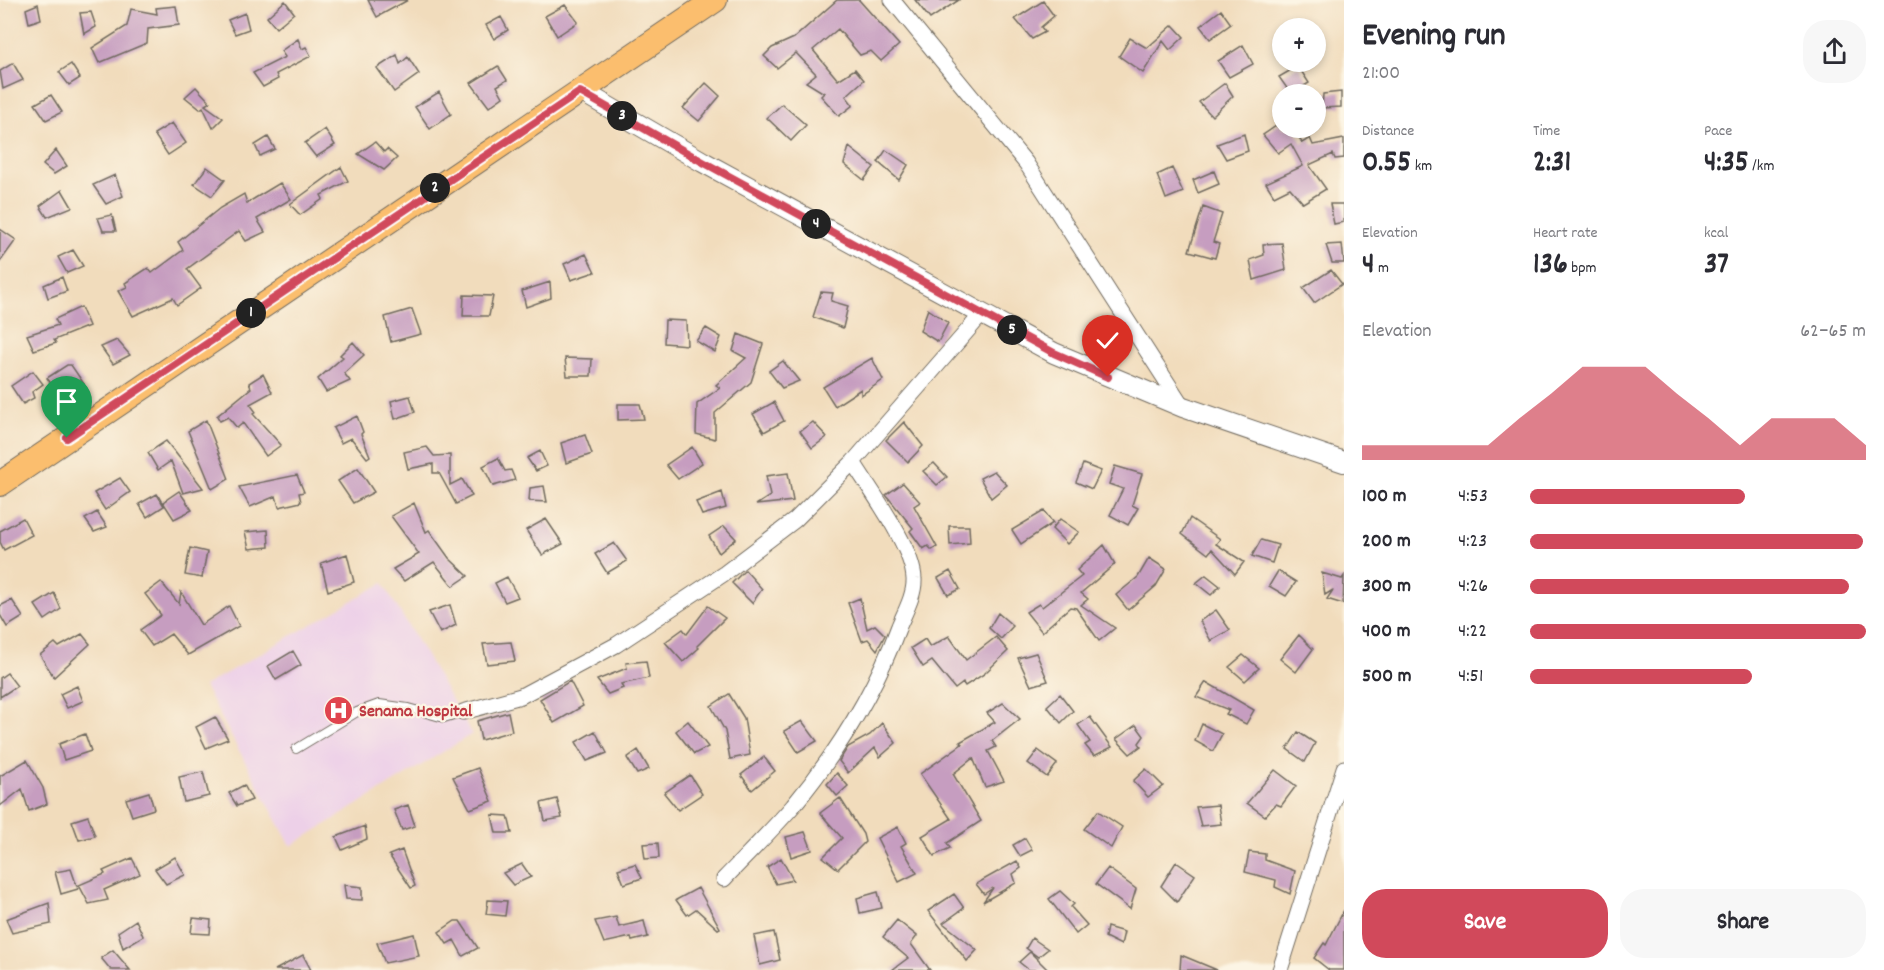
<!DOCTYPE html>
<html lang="en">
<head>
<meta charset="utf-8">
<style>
	body { margin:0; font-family:Dekko,sans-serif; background:#f7f7f7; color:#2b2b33; height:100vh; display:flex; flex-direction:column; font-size:22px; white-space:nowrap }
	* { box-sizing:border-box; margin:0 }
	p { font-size:20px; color:#7c7c81 }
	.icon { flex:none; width:33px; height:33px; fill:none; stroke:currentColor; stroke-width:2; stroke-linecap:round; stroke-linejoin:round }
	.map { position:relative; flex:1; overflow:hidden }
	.details { display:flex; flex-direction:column; background:#fff; width:540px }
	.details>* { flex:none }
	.buttons { position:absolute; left:1272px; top:18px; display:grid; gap:12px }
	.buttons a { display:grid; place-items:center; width:54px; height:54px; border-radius:50%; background:#fff; box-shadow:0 3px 9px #0003; font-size:30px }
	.pin { position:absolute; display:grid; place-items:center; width:51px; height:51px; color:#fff; margin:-62px -26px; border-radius:50% 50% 50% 0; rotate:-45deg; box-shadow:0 0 6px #0007 }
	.pin .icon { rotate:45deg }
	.km { position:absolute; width:30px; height:30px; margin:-15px; border-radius:50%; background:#222; color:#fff; font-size:16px; line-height:30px; text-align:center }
	.round { display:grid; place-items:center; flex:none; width:63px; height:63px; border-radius:24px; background:#f7f7f7 }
	.head { display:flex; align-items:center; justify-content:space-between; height:102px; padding:0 18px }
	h1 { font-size:33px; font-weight:700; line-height:45px }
	.stats { display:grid; grid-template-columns:repeat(3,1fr); gap:9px; height:102px; padding:6px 18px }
	.stats div { display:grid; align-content:center }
	.stats b { font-size:30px; font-weight:700 }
	.stats small { font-size:16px; font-weight:400 }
	.stats p { font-size:16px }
	.chart { height:168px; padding:12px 18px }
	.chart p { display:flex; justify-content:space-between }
	.chart svg { width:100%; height:108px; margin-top:6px; fill:#d1495b; opacity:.7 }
	.button { display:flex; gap:12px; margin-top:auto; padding:12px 18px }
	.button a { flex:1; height:69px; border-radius:24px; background:#d1495b; color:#fff; font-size:24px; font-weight:700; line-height:69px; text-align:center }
	.button a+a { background:#f7f7f7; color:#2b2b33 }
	ul { padding:0 18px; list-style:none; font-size:20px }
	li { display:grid; grid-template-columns:96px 72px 1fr; align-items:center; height:45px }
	li i { height:15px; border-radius:8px; background:#d1495b }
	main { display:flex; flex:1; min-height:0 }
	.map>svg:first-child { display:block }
	.built { fill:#edd0e8 }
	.building { fill:#c69dc0 }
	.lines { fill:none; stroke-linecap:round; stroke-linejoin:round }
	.service-casing { stroke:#70695e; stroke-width:10 }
	.minor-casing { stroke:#70695e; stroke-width:17 }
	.tertiary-casing { stroke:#70695e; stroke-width:22 }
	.primary-casing { stroke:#70695e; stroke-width:26 }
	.service { stroke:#fff; stroke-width:8 }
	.minor { stroke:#fff; stroke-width:15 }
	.tertiary { stroke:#fff; stroke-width:20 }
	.primary { stroke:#fbbe6e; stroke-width:24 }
	.route-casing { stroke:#fff; stroke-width:12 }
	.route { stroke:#d1495b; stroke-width:8 }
	.labels { text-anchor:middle; stroke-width:4.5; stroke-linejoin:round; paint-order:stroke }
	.health-label { font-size:18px; font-weight:bold; fill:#be3a42; stroke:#fcf5e5; text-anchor:start }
</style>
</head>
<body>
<main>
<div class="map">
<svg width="1344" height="970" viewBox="0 0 1344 970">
	<rect width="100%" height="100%" fill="#fcf5e5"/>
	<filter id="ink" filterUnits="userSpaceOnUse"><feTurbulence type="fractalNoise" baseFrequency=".0167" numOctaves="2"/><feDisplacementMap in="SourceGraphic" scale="12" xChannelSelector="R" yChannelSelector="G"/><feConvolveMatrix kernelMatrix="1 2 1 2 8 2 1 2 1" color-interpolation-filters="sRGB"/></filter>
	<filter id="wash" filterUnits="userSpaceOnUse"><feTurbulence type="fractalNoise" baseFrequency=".008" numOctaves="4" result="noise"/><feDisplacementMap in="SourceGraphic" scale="24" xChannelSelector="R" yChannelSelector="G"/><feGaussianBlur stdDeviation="1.35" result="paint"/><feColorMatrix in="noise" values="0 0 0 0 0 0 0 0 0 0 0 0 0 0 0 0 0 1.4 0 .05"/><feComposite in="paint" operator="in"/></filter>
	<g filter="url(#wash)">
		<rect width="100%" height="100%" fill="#f1dcbc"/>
		<path class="built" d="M 383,583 L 472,734 L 291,846 L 204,686 Z"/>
		<g id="blocks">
			<path class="building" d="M 368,0 L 408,0 L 377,17 Z
				M 837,0 L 859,0 L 899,45 L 881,61 L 871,51 L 860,55 L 838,29 L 813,50 L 838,80 L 855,69 L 864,80 L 846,96 L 853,105 L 839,116 L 821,96 L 824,93 L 806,82 L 816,74 L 796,53 L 777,68 L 764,56 L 772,48 L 794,38 Z
				M 915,0 L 959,0 L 930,19 Z
				M 285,1 L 294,13 L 276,28 L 267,17 Z
				M 1043,1 L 1054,16 L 1041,27 L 1045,32 L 1032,39 L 1015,19 Z
				M 38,4 L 41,19 L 29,23 L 26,9 Z
				M 565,5 L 578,22 L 557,36 L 545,16 Z
				M 176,6 L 179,25 L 148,29 L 147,43 L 99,63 L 92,48 L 127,26 L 131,9 L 157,14 L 156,8 Z
				M 1221,10 L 1231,24 L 1210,39 L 1200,26 Z
				M 91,12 L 96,27 L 84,34 L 80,13 Z
				M 245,13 L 249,29 L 235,34 L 228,20 Z
				M 501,17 L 508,30 L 494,39 L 486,25 Z
				M 1173,25 L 1184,37 L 1170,50 L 1163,41 L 1143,73 L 1119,56 L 1130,38 L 1147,48 Z
				M 298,39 L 302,49 L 306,47 L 311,56 L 276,74 L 278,79 L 263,87 L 253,73 L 285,57 L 281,51 Z
				M 1243,45 L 1253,64 L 1229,77 L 1218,61 Z
				M 397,55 L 400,64 L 408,57 L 419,74 L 394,92 L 377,68 Z
				M 13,63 L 23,80 L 3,89 L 0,71 Z
				M 71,64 L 80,78 L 69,85 L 59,72 Z
				M 498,66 L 507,80 L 497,86 L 503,97 L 489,107 L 471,83 Z
				M 1298,66 L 1309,83 L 1291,94 L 1279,77 Z
				M 706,83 L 720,96 L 699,121 L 683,108 Z
				M 1225,83 L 1233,96 L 1212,116 L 1199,102 Z
				M 196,87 L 210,102 L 205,105 L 223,118 L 213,128 L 203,107 L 200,109 L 185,97 Z
				M 439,92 L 451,114 L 430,129 L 415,107 Z
				M 1341,92 L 1341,107 L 1322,108 L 1323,94 Z
				M 51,95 L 62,112 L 46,120 L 35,104 Z
				M 782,104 L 806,125 L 791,141 L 767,118 Z
				M 1282,122 L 1282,128 L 1294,128 L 1302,143 L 1310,138 L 1313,145 L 1344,139 L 1344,158 L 1335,159 L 1333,154 L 1309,165 L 1326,189 L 1303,203 L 1290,188 L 1274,196 L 1266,183 L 1303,166 L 1291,144 L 1278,153 L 1263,135 Z
				M 172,123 L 186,143 L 168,155 L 154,134 Z
				M 325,129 L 335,145 L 316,157 L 305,143 Z
				M 1244,134 L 1248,151 L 1226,159 L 1217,144 Z
				M 268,137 L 275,149 L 260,156 L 255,145 Z
				M 375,142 L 384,152 L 387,149 L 397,158 L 384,170 L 358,154 Z
				M 849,147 L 874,167 L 864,180 L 844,164 Z
				M 56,150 L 67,166 L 54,174 L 43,165 Z
				M 886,150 L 908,165 L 899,180 L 878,162 Z
				M 207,167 L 225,180 L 212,196 L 194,184 Z
				M 341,167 L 348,181 L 321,195 L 323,199 L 300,215 L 290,204 Z
				M 1172,168 L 1183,192 L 1166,199 L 1157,175 Z
				M 1214,171 L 1219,184 L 1198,193 L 1193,180 Z
				M 115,175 L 123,196 L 106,204 L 93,185 Z
				M 280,183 L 291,199 L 257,219 L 265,232 L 246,241 L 239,231 L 187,269 L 201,288 L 177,305 L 173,298 L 133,316 L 118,291 L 127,287 L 125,283 L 148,268 L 152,273 L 183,250 L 178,242 L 220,208 L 244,194 L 247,203 Z
				M 62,190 L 72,207 L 47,217 L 40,206 Z
				M 1330,204 L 1344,204 L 1344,222 L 1334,224 Z
				M 1203,207 L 1222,214 L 1213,242 L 1219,244 L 1215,258 L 1189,251 Z
				M 112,215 L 116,231 L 103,231 L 98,218 Z
				M 0,229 L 16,240 L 0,262 Z
				M 1282,243 L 1286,270 L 1254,280 L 1250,260 L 1264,255 L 1263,244 Z
				M 1342,244 L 1344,263 L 1332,263 L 1326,245 Z
				M 73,250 L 83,266 L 67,273 L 58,257 Z
				M 586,254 L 595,272 L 571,280 L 564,264 Z
				M 1331,270 L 1342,284 L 1314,303 L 1303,288 Z
				M 62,277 L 67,291 L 48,298 L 44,285 Z
				M 550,282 L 551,298 L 526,307 L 522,291 Z
				M 821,292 L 833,293 L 831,301 L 848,306 L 843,328 L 813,317 Z
				M 464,295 L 493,296 L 489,316 L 463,316 Z
				M 81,307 L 89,326 L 54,340 L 56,343 L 34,350 L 27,335 L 58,325 L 55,319 Z
				M 412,309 L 421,334 L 391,342 L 385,317 Z
				M 928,309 L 948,323 L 938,342 L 920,331 Z
				M 665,320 L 686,321 L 687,345 L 664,343 Z
				M 706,328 L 721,337 L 715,352 L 696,341 Z
				M 738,334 L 763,344 L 751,382 L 715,413 L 715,439 L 696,434 L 697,404 L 720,388 L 716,385 L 746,358 L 733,351 Z
				M 117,340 L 130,355 L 113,364 L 101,347 Z
				M 353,342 L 364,355 L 344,373 L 350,381 L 326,392 L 318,379 L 343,357 L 340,355 Z
				M 565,358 L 592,359 L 591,376 L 567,376 Z
				M 872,358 L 883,380 L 861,395 L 861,389 L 835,406 L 823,387 Z
				M 783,361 L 799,381 L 782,388 L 769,371 Z
				M 67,365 L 71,365 L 84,384 L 62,399 L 47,378 Z
				M 33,371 L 43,384 L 32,392 L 34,398 L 23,404 L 11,386 Z
				M 263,374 L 272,392 L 250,404 L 256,412 L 253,414 L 281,445 L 266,456 L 243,423 L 237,428 L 228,417 L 220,421 L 217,416 L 251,388 L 249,383 Z
				M 410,396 L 415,412 L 395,419 L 391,401 Z
				M 774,402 L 784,421 L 764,432 L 753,414 Z
				M 618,404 L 640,404 L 644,419 L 618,420 Z
				M 357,416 L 363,432 L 361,434 L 370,456 L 367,458 L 351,438 L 341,443 L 333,428 Z
				M 206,420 L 229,479 L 212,489 L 188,431 Z
				M 813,422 L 827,437 L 812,448 L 800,431 Z
				M 904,422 L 923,446 L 908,462 L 886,440 Z
				M 585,435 L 592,454 L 566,463 L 561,443 Z
				M 166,441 L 174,451 L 203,488 L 183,493 L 171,461 L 158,470 L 148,453 Z
				M 427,447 L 434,456 L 450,455 L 450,485 L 462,479 L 472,496 L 456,504 L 439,473 L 433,473 L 433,464 L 408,469 L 404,452 Z
				M 692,447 L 702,463 L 678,479 L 666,465 Z
				M 540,451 L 547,466 L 536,471 L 527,458 Z
				M 498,458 L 505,471 L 511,470 L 515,480 L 493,486 L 483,466 Z
				M 934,463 L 947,477 L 937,485 L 923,471 Z
				M 1083,464 L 1101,471 L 1092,489 L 1076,482 Z
				M 1115,466 L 1142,474 L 1132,505 L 1138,508 L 1128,525 L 1110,515 L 1123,489 L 1109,484 Z
				M 358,468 L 374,492 L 353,503 L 338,481 Z
				M 994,471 L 1007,485 L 991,498 L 980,478 Z
				M 788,473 L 793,501 L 756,505 L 770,496 L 766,476 Z
				M 297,475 L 304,492 L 299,493 L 301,502 L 279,507 L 276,496 L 250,507 L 239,487 Z
				M 120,478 L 130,492 L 105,510 L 94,493 Z
				M 903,483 L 920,502 L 914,506 L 937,547 L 932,550 L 928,546 L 923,549 L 910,531 L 913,528 L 886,495 Z
				M 544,486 L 547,502 L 529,501 L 530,488 Z
				M 179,491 L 192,510 L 174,519 L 163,502 Z
				M 722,492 L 726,508 L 702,515 L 696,502 Z
				M 157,494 L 164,506 L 147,517 L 139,504 Z
				M 414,503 L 426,532 L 429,530 L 449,558 L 468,576 L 453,586 L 434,562 L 404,581 L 393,569 L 419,554 L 391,516 Z
				M 1044,511 L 1053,523 L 1021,544 L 1012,530 Z
				M 97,512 L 107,527 L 94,532 L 85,519 Z
				M 23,518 L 32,535 L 4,550 L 0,542 L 0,531 Z
				M 1190,518 L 1220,539 L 1216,544 L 1244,562 L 1235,574 L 1212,549 L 1208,554 L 1182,534 Z
				M 546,519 L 563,544 L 542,555 L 526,530 Z
				M 1060,519 L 1079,532 L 1067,544 L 1052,529 Z
				M 724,526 L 736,539 L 719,553 L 709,536 Z
				M 949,526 L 969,526 L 970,543 L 950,545 Z
				M 268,530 L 269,547 L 249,549 L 245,532 Z
				M 1261,540 L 1278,545 L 1272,563 L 1252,556 Z
				M 614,543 L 627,561 L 607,573 L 595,554 Z
				M 1104,545 L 1115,564 L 1081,593 L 1088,599 L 1081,605 L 1115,628 L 1099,641 L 1076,608 L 1070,607 L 1042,632 L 1026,612 L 1039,604 L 1042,607 L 1082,576 L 1077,570 Z
				M 190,548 L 207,552 L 202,578 L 185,575 Z
				M 347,554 L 354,582 L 328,591 L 321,563 Z
				M 1149,558 L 1166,569 L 1156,586 L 1128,610 L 1116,595 L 1138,577 Z
				M 745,570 L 762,589 L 752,603 L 732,583 Z
				M 950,571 L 960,589 L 948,595 L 938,578 Z
				M 1278,571 L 1296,582 L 1286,596 L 1269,586 Z
				M 1322,573 L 1342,579 L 1344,576 L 1343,604 L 1327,599 L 1333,590 L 1325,595 Z
				M 1206,575 L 1220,586 L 1211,595 L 1196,583 Z
				M 507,577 L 518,597 L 505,602 L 495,583 Z
				M 161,582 L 179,604 L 181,592 L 201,625 L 229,606 L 239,626 L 188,655 L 171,634 L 152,646 L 140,630 L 161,615 L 145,594 Z
				M 54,593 L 61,609 L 45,620 L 35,605 Z
				M 860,598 L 867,629 L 875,625 L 885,635 L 877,650 L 868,639 L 862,641 L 848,603 Z
				M 12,600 L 23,617 L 7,627 L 0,615 L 0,606 Z
				M 450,605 L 456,625 L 440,633 L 429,612 Z
				M 708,606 L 725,618 L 697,646 L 699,648 L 683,662 L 665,642 L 683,629 L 687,634 Z
				M 1216,610 L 1230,630 L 1211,641 L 1200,621 Z
				M 998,613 L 1013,626 L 1001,639 L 989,628 Z
				M 82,634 L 90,644 L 54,677 L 40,655 L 55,643 L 59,647 Z
				M 1299,635 L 1313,649 L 1296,672 L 1280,659 Z
				M 949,636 L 966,660 L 996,637 L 1008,651 L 984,674 L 965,686 L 963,683 L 955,689 L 932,661 L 923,667 L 911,648 L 925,639 L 930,647 Z
				M 511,642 L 515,661 L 487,664 L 483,644 Z
				M 293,651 L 301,665 L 276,680 L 268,666 Z
				M 1036,653 L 1048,681 L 1031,686 L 1018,658 Z
				M 1243,655 L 1259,668 L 1245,681 L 1229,667 Z
				M 646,661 L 649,678 L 621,684 L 623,688 L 608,694 L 597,680 L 627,668 L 626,663 Z
				M 7,673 L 17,686 L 0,697 L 0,678 Z
				M 570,681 L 583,706 L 554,723 L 540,699 Z
				M 1206,682 L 1254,710 L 1246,724 L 1226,714 L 1229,710 L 1196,697 Z
				M 77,686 L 83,701 L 67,708 L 60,694 Z
				M 729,694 L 744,718 L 750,755 L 730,759 L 725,731 L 711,706 Z
				M 1060,694 L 1073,711 L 1061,723 L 1047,706 Z
				M 1003,703 L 1020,719 L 992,741 L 996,747 L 988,751 L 1004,781 L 985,787 L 973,758 L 953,774 L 981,821 L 947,843 L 950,848 L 934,856 L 922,836 L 951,819 L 920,774 L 962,744 L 960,742 L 995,722 L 987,713 Z
				M 508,712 L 512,731 L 481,740 L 477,721 Z
				M 215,717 L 228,739 L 206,748 L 196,727 Z
				M 1090,717 L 1112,747 L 1094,756 L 1085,745 L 1090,742 L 1078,725 Z
				M 688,721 L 708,747 L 694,754 L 676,731 Z
				M 802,721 L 817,741 L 798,752 L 784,731 Z
				M 882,723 L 896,743 L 880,757 L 875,748 L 848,773 L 839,761 L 848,747 L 870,735 Z
				M 1202,724 L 1222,734 L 1213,751 L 1195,741 Z
				M 1136,725 L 1144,736 L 1139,743 L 1141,746 L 1130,754 L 1116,739 Z
				M 595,731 L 607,753 L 587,761 L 576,742 Z
				M 1298,732 L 1315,743 L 1305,762 L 1287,749 Z
				M 85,734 L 91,751 L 64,760 L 59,744 Z
				M 638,750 L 649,769 L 637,774 L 627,758 Z
				M 1038,750 L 1057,764 L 1047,777 L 1028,763 Z
				M 764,757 L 775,771 L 752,790 L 741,775 Z
				M 27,760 L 43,788 L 47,804 L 29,811 L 22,789 L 0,806 L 0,776 Z
				M 478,768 L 492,801 L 470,809 L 453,777 Z
				M 1146,769 L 1163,786 L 1148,797 L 1133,781 Z
				M 1275,770 L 1296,786 L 1281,806 L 1276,804 L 1265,816 L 1247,803 Z
				M 203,772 L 209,796 L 184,802 L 179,777 Z
				M 837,773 L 848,786 L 837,796 L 827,784 Z
				M 690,775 L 702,794 L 678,810 L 664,793 Z
				M 244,785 L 252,800 L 237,806 L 229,793 Z
				M 149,792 L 154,809 L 132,816 L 126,799 Z
				M 840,798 L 863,834 L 865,842 L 838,869 L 823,857 L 842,838 L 820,813 Z
				M 557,799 L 562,818 L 545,821 L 541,803 Z
				M 408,805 L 415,826 L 402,830 L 394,810 Z
				M 1218,805 L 1221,824 L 1201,826 L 1196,807 Z
				M 1098,811 L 1122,827 L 1111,848 L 1084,829 Z
				M 492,815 L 508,816 L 512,833 L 496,833 Z
				M 88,816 L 95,836 L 79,840 L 72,821 Z
				M 365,826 L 367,839 L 342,850 L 336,837 Z
				M 898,827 L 906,843 L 901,846 L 917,873 L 899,882 L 877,838 Z
				M 805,832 L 812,850 L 791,857 L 786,837 Z
				M 1025,838 L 1032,850 L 1020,856 L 1013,845 Z
				M 658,843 L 659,858 L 645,859 L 643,844 Z
				M 402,850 L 415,886 L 411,888 L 389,855 Z
				M 1249,852 L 1265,854 L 1265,860 L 1295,871 L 1290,894 L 1275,887 L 1276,880 L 1245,872 Z
				M 175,857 L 185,875 L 166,884 L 155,869 Z
				M 132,858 L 140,874 L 104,890 L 108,900 L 89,904 L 79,885 L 105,874 L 103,871 Z
				M 781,858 L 793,880 L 776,884 L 767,867 Z
				M 1017,861 L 1021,868 L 1013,874 L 1016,883 L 983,902 L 993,888 L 984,894 L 976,884 Z
				M 1176,862 L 1195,875 L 1177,902 L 1161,886 Z
				M 522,864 L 531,877 L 513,885 L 503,873 Z
				M 635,864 L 642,878 L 624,884 L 618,869 Z
				M 1108,868 L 1136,889 L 1130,909 L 1096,884 Z
				M 71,869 L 78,889 L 61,894 L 55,872 Z
				M 344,885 L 362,887 L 362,900 L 346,899 Z
				M 698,888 L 720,928 L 718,929 L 696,909 L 687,915 L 676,900 Z
				M 1060,891 L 1074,904 L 1071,907 L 1087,925 L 1076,934 L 1049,899 Z
				M 878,892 L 882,908 L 860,913 L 857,898 Z
				M 954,894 L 964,908 L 943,923 L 977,950 L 967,961 L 928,911 Z
				M 488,900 L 507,901 L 505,916 L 486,914 Z
				M 49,903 L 51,924 L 12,933 L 6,919 Z
				M 1344,910 L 1344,970 L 1329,970 L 1314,958 L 1324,943 L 1326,945 Z
				M 616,917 L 619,927 L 644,921 L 648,937 L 632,941 L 631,937 L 604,943 L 595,921 Z
				M 193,918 L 211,920 L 210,934 L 191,933 Z
				M 136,920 L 143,936 L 123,948 L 118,932 Z
				M 897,920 L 917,936 L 911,944 L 930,970 L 892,970 L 908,958 L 883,937 Z
				M 455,921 L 460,921 L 478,948 L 463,956 L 454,940 L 447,944 L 439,932 Z
				M 1107,927 L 1124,932 L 1121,945 L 1105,937 Z
				M 774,932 L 780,960 L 760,965 L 754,936 Z
				M 414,934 L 419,956 L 385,963 L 377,943 Z
				M 1032,938 L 1048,949 L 1038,957 L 1026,948 Z
				M 113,950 L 130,970 L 111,970 L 101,958 Z
				M 1030,952 L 1048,970 L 1029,970 L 1019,962 Z
				M 303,955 L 311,970 L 275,970 Z
				M 1181,955 L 1217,970 L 1180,970 Z"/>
		</g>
	</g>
	<g filter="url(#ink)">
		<use href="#blocks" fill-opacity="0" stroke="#70695e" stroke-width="1.5"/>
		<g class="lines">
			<defs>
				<path id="service" d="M 296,749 L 357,712 L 379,704 L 408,708 L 444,718 L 463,712"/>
				<path id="minor" d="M 892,0 L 1026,163 L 1183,407
					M 463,712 L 521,696 L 616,645 L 725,573 L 795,520 L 853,462 L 982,314
					M 724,879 C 747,855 771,831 793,806 C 837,753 875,691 899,626 C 905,612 915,594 914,579 C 913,547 870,490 853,462
					M 1280,970 L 1344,768"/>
				<path id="tertiary" d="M 581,91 L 703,162 L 1054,353 L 1183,407 L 1344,462"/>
				<path id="primary" d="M 0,484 L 715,0"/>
			</defs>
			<use href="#service" class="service-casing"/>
			<use href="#minor" class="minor-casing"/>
			<use href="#tertiary" class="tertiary-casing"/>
			<use href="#primary" class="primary-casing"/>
			<use href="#service" class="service"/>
			<use href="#minor" class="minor"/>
			<use href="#tertiary" class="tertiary"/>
			<use href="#primary" class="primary"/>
		</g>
	</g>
	<g class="lines" filter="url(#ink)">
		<defs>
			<path id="route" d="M 67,438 L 580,92 L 703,162 L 1054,353 L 1108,377"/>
		</defs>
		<use href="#route" class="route-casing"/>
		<use href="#route" class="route"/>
	</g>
	<defs>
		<symbol id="hospital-disc" viewBox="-11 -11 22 22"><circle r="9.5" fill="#e0444e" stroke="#fcf5e5"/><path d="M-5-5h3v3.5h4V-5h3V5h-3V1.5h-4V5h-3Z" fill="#fff"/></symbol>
	</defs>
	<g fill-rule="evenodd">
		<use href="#hospital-disc" x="322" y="694" width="33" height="33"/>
	</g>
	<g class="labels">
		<g class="health-label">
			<text x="359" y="716">Senama Hospital</text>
		</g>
	</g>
</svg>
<div class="buttons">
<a>+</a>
<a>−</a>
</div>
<div class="pin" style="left:67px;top:438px;background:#1e9e55"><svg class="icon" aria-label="arrive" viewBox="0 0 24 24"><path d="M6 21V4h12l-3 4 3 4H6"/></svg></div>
<div class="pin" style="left:1108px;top:377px;background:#d93025"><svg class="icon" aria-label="check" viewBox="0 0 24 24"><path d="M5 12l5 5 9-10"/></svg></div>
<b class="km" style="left:251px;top:313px">1</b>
<b class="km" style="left:435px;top:188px">2</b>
<b class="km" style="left:622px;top:116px">3</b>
<b class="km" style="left:816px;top:224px">4</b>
<b class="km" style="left:1012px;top:330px">5</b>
</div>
<section class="details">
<div class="head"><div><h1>Evening run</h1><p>21:00</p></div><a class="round"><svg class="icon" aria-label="share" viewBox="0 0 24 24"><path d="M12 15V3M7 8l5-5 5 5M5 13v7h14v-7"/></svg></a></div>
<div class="stats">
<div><p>Distance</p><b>0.55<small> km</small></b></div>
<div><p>Time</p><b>2:31</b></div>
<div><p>Pace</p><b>4:35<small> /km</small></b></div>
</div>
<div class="stats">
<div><p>Elevation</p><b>4<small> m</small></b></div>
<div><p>Heart rate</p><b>136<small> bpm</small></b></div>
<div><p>kcal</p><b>37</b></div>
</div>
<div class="chart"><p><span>Elevation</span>62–65 m</p>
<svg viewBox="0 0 160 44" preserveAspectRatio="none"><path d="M0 44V38L10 38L20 38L30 38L40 38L50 27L60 17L70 6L80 6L90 6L100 17L110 27L120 38L130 27L140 27L150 27L160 38V44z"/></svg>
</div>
<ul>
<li><b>100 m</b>4:53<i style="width:64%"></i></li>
<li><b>200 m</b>4:23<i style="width:99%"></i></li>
<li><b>300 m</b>4:26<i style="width:95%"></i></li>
<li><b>400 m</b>4:22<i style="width:100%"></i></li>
<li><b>500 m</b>4:51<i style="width:66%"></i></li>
</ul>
<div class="button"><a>Save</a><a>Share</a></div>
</section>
</main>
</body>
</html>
